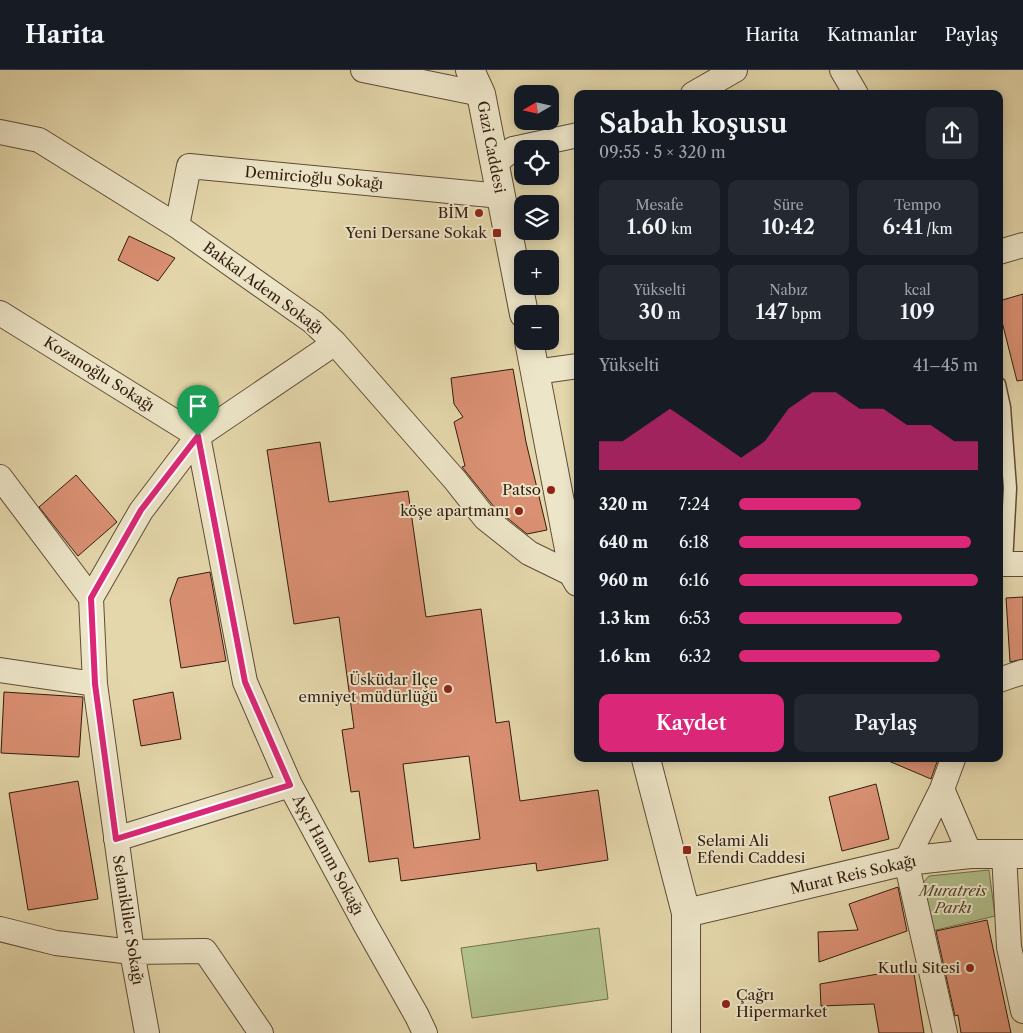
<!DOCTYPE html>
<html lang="tr">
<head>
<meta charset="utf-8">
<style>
	body { margin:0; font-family:"Libre Caslon Text",serif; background:#242831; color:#f1f3f6; height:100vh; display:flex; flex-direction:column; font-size:19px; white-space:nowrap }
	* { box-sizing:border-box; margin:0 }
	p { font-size:16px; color:#9ea1a6 }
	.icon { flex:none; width:28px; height:28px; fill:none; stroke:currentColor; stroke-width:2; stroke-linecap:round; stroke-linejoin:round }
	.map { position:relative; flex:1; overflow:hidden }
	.panel { position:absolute; left:574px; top:20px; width:429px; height:672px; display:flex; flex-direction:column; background:#171b24; border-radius:10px; box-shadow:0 2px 12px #0003 }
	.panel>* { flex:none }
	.needle { width:32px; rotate:261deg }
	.fabs { position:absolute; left:514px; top:15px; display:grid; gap:10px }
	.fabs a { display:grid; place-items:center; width:45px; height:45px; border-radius:10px; background:#171b24; box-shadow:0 2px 12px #0003; font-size:25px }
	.pin { position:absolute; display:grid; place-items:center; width:42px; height:42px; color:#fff; margin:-51px -21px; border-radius:50% 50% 50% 0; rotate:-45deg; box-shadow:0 0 5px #0007 }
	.pin .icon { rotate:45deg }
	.round { display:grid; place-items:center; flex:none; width:52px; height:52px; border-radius:10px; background:#242831 }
	.headline { display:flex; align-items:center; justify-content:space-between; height:85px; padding:0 25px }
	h1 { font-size:28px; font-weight:600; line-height:38px }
	.metrics { display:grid; grid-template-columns:repeat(3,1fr); gap:8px; height:85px; padding:5px 25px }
	.metrics div { display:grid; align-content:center; border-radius:10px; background:#242831; text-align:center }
	.metrics b { font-size:21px; font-weight:600 }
	.metrics small { font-size:14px; font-weight:400 }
	.metrics p { font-size:14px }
	.chart { height:140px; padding:10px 25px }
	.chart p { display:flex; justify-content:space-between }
	.chart svg { width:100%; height:90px; margin-top:5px; fill:#db2777; opacity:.7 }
	.action { display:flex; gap:10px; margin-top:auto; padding:10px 25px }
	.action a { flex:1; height:58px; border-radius:10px; background:#db2777; color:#fff; font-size:20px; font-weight:600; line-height:58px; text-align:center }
	.action a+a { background:#242831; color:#f1f3f6 }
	ul { padding:0 25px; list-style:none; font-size:16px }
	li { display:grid; grid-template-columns:80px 60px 1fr; align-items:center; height:38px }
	li i { height:12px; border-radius:6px; background:#db2777 }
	header { display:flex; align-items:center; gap:30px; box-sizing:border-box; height:70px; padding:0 25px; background:#171b24; border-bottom:1px solid #363941 }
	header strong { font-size:24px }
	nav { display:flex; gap:28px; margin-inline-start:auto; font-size:18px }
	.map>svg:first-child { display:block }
	.green { fill:#b1bf8b; stroke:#726e4d }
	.building { fill:#da9073; stroke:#331d0f; fill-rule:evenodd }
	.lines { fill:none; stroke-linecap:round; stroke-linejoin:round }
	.service-casing { stroke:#5f4c36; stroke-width:15 }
	.minor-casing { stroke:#5f4c36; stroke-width:26 }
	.tertiary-casing { stroke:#5f4c36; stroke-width:30 }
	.service { stroke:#ede5c8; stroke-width:12 }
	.minor { stroke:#ede5c8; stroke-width:24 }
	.tertiary { stroke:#ede5c8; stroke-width:28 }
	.route-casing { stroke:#fff; stroke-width:10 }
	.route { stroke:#db2777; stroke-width:6 }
	.poi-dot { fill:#8f2418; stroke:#ede5c8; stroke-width:2 }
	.labels { text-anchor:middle; stroke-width:4; stroke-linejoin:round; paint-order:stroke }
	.street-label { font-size:15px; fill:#331d0f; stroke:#ede5c8 }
	.poi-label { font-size:15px; fill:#331d0f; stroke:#ede5c8; text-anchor:end }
	.park-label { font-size:15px; font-style:italic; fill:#52462e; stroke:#ede5c8 }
</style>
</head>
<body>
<header>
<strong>Harita</strong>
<nav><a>Harita</a><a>Katmanlar</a><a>Paylaş</a></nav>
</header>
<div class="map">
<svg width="1023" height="963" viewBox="0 0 1023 963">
	<rect width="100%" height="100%" fill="#e4d7ab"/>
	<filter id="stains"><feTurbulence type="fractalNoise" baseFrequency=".004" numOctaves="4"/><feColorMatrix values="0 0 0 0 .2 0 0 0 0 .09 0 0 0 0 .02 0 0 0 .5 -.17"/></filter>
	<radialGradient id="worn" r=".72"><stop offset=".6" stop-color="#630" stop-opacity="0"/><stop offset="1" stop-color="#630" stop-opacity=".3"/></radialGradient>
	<path class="green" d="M 989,800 L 995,846 L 932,861 L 922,814 L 929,806 Z
		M 599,858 L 608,929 L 472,948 L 461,878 Z"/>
	<path class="building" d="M 129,166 L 175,188 L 158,211 L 118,190 Z
		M 1023,224 L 1023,310 L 1017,311 L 999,240 L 999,231 Z
		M 513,299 L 526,372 L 547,460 L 527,464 L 495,438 L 462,397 L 465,396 L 454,352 L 463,347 L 454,334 L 451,308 Z
		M 320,372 L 329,432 L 408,421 L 426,547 L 481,539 L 496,653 L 509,651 L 520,731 L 598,720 L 608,790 L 537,801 L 536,793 L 401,811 L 398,788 L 369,792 L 359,721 L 351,722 L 342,660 L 354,658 L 339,547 L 294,554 L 267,380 ZM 469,686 L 480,769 L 414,778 L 403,694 Z
		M 76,405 L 117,452 L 78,486 L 39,437 Z
		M 210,502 L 226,591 L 181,598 L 170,530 L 178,508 Z
		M 1023,527 L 1023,589 L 1010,592 L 1006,528 Z
		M 4,622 L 83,627 L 79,687 L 1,683 Z
		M 173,622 L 181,669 L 141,676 L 133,630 Z
		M 884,689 L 938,689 L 931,709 Z
		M 78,711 L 98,829 L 28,840 L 9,723 Z
		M 876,714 L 889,769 L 842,781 L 829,727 Z
		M 898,817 L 907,861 L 819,892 L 818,862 L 858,860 L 849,834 Z
		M 987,850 L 1011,963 L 961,963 L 958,945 L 955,946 L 936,861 Z
		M 913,898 L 924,963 L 879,963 L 874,934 L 821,936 L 820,914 Z"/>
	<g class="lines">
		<defs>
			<path id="service" d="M 999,314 L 1004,337 L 1010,418 L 1006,494"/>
			<path id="minor" d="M 363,0 L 481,24
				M 842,0 L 856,24
				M 693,24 L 735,0
				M 0,62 L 39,70 L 177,156 L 313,252 L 335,273 L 455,410 L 485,448 L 529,483 L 574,505 L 578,505
				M 494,94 L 513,79 L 578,65
				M 177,156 L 189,96 L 501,126
				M 999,182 L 1023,175
				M 0,243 L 198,366 L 245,612 L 290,715 L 365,854 L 417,946 L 425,963
				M 535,302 L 578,296
				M 0,407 L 91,528
				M 999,494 L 1023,494
				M 0,600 L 95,614
				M 999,610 L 1023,602
				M 942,719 L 970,784
				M 116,769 L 290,715
				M 1004,784 L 1009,877 L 1023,941
				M 0,859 L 56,873 L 132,882 L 205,881 L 261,963
				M 147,963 L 132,882 L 95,614 L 91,528 L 141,441 L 198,366 L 335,273
				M 945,963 L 906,791 L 942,719 L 953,689"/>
			<path id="tertiary" d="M 470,0 L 481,24 L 524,244
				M 529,271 L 574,505 L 578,512
				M 646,689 L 686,843 L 686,963
				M 686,843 L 906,791 L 970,784 L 1023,784"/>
		</defs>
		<use href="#service" class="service-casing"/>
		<use href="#minor" class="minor-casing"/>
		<use href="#tertiary" class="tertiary-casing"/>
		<use href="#service" class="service"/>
		<use href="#minor" class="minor"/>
		<use href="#tertiary" class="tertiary"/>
	</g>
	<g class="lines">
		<defs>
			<path id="route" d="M 198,366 L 245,612 L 290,715 L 116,769 L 95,614 L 91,528 L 141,440 Z"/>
		</defs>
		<use href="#route" class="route-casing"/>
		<use href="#route" class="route"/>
	</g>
	<g class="poi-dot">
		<circle cx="479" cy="143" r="5"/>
		<rect x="492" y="158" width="10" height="10" rx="2.5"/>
		<circle cx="551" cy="420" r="5"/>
		<circle cx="519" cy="441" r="5"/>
		<circle cx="448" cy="619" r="5"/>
		<rect x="682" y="775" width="10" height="10" rx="2.5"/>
		<circle cx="970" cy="898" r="5"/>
		<circle cx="726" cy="934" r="5"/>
	</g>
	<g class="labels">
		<g class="street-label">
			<text transform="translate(491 77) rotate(79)" y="5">Gazi Caddesi</text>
			<text transform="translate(314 108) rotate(5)" y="5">Demircioğlu Sokağı</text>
			<text transform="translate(263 218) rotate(36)" y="5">Bakkal Adem Sokağı</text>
			<text transform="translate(99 304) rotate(32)" y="5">Kozanoğlu Sokağı</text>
			<text transform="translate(328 785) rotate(62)" y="5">Aşçı Hanım Sokağı</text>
			<text transform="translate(853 805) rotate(-13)" y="5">Murat Reis Sokağı</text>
			<text transform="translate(128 850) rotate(81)" y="5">Selanikliler Sokağı</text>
		</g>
		<g class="poi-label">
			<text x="469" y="148">BİM</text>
			<text x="487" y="168">Yeni Dersane Sokak</text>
			<text x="541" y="425">Patso</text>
			<text x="509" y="446">köşe apartmanı</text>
			<text x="438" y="615">Üsküdar İlçe<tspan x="438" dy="17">emniyet müdürlüğü</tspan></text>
			<text x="697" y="776" text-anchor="start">Selami Ali<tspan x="697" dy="17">Efendi Caddesi</tspan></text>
			<text x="960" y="903">Kutlu Sitesi</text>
			<text x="736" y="930" text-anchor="start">Çağrı<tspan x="736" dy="17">Hipermarket</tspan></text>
		</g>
		<g class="park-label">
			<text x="953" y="826">Muratreis<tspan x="953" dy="17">Parkı</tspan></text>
		</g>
	</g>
	<rect width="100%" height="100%" filter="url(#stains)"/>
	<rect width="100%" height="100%" fill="url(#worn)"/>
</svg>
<div class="fabs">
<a><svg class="needle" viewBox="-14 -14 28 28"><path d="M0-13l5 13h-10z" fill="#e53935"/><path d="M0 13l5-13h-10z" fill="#9ea1a6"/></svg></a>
<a><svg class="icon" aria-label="locate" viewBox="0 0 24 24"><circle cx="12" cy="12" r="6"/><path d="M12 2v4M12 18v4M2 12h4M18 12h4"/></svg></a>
<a><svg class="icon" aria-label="layers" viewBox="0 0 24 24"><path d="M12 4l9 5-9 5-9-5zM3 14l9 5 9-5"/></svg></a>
<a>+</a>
<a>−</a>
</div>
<div class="pin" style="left:198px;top:366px;background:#1e9e55"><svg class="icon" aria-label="arrive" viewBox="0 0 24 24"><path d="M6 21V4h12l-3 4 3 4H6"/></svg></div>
<section class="panel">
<div class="headline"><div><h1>Sabah koşusu</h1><p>09:55 · 5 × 320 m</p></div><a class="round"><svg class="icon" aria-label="share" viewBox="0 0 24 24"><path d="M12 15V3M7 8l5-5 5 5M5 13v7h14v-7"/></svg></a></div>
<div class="metrics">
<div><p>Mesafe</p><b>1.60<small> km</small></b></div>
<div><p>Süre</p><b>10:42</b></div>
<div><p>Tempo</p><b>6:41<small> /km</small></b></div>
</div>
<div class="metrics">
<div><p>Yükselti</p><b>30<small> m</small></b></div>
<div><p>Nabız</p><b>147<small> bpm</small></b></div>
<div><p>kcal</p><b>109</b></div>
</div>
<div class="chart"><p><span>Yükselti</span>41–45 m</p>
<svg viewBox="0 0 160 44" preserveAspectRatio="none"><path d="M0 44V30L10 30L20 22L30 14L40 22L50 30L60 38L70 30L80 14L90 6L100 6L110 14L120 14L130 22L140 22L150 30L160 30V44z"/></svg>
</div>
<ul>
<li><b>320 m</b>7:24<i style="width:51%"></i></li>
<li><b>640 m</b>6:18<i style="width:97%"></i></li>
<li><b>960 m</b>6:16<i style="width:100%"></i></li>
<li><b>1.3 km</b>6:53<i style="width:68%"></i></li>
<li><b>1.6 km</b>6:32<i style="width:84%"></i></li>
</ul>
<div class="action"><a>Kaydet</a><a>Paylaş</a></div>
</section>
</div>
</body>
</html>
